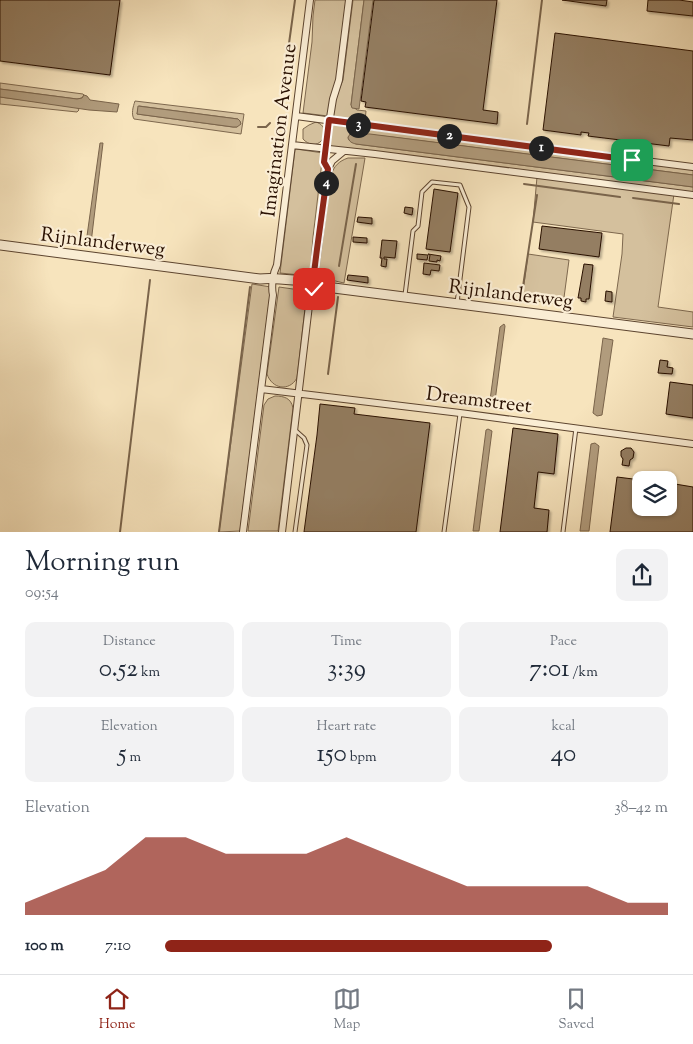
<!DOCTYPE html>
<html lang="en">
<head>
<meta charset="utf-8">
<style>
	body { margin:0; font-family:"Sorts Mill Goudy",serif; background:#f2f2f3; color:#1f2937; height:100vh; display:flex; flex-direction:column; font-size:19px; white-space:nowrap }
	* { box-sizing:border-box; margin:0 }
	p { font-size:16px; color:#747a83 }
	.icon { flex:none; width:28px; height:28px; fill:none; stroke:currentColor; stroke-width:2; stroke-linecap:round; stroke-linejoin:round }
	.map { position:relative; height:532px; overflow:hidden }
	.side { display:flex; flex-direction:column; background:#fff; flex:1 }
	.side>* { flex:none }
	.tools { position:absolute; left:632px; top:471px; display:grid; gap:10px }
	.tools a { display:grid; place-items:center; width:45px; height:45px; border-radius:10px; background:#fff; box-shadow:0 1px 4px #0004; font-size:25px }
	.pin { position:absolute; display:grid; place-items:center; width:42px; height:42px; color:#fff; margin:-21px; border-radius:10px; box-shadow:0 2px 8px #0006 }
	.km { position:absolute; width:25px; height:25px; margin:-12px; border-radius:50%; background:#222; color:#fff; font-size:14px; line-height:25px; text-align:center }
	.round { display:grid; place-items:center; flex:none; width:52px; height:52px; border-radius:10px; background:#f2f2f3 }
	.head { display:flex; align-items:center; justify-content:space-between; height:85px; padding:0 25px }
	h1 { font-size:28px; font-weight:600; line-height:38px }
	.metrics { display:grid; grid-template-columns:repeat(3,1fr); gap:8px; height:85px; padding:5px 25px }
	.metrics div { display:grid; align-content:center; border-radius:10px; background:#f2f2f3; text-align:center }
	.metrics b { font-size:25px; font-weight:600 }
	.metrics small { font-size:14px; font-weight:400 }
	.metrics p { font-size:14px }
	.chart { height:140px; padding:10px 25px }
	.chart p { display:flex; justify-content:space-between }
	.chart svg { width:100%; height:90px; margin-top:5px; fill:#8f2418; opacity:.7 }
	ul { padding:0 25px; list-style:none; font-size:16px }
	li { display:grid; grid-template-columns:80px 60px 1fr; align-items:center; height:38px }
	li i { height:12px; border-radius:6px; background:#8f2418 }
	.menu { display:flex; justify-content:space-around; align-items:center; height:70px; border-top:1px solid #e0e1e3; background:#fff; font-size:14px; color:#747a83 }
	.menu a { display:grid; justify-items:center; gap:2px }
	.menu .active { color:#8f2418 }
	.map>svg:first-child { display:block }
	.green { fill:#d4c09d; stroke:#7e684e; fill-rule:evenodd }
	.water { fill:#b19c7d; stroke:#7a644b }
	.lines { fill:none; stroke-linecap:round; stroke-linejoin:round }
	.stream { stroke:#7a644b; stroke-width:2 }
	.building { fill:#947e62; stroke:#280f00; filter:url(#shadow) }
	.service-casing { stroke:#5c442f; stroke-width:5 }
	.minor-casing { stroke:#5c442f; stroke-width:8 }
	.tertiary-casing { stroke:#5c442f; stroke-width:11 }
	.service { stroke:#faedd4; stroke-width:3 }
	.minor { stroke:#faedd4; stroke-width:6 }
	.tertiary { stroke:#faedd4; stroke-width:9 }
	.route-casing { stroke:#fff; stroke-width:10 }
	.route { stroke:#8f2418; stroke-width:6 }
	.labels { text-anchor:middle; stroke-width:4.5; stroke-linejoin:round; paint-order:stroke }
	.street-label { font-size:20px; fill:#280f00; stroke:#faedd4 }
</style>
</head>
<body>
<div class="map">
<svg width="693" height="532" viewBox="0 0 693 532">
	<defs>
		<filter id="shadow"><feDropShadow dx="2" dy="2" stdDeviation="1" flood-color="#0004"/></filter>
	</defs>
	<rect width="100%" height="100%" fill="#f7e4bd"/>
	<filter id="stains"><feTurbulence type="fractalNoise" baseFrequency=".004" numOctaves="4"/><feColorMatrix values="0 0 0 0 .2 0 0 0 0 .09 0 0 0 0 .02 0 0 0 .5 -.17"/></filter>
	<radialGradient id="worn" r=".72"><stop offset=".6" stop-color="#630" stop-opacity="0"/><stop offset="1" stop-color="#630" stop-opacity=".3"/></radialGradient>
	<path class="green" d="M 315,0 L 346,0 L 336,82 L 328,116 L 303,113 L 312,42 L 313,16 Z
		M 353,0 L 364,0 L 351,105 L 357,110 L 366,111 L 365,121 L 332,117 L 336,97 L 343,80 Z
		M 0,83 L 83,94 L 84,95 L 82,98 L 77,99 L 0,89 Z
		M 0,97 L 77,107 L 79,110 L 77,112 L 0,104 Z
		M 135,101 L 244,114 L 241,134 L 134,119 C 131,114 133,107 135,101 ZM 139,106 L 238,119 L 240,121 L 237,127 L 233,127 L 137,114 Z
		M 316,122 C 335,128 319,156 303,139 L 303,129 L 309,125 Z
		M 332,123 L 693,169 L 693,175 L 392,137 L 351,133 L 348,138 L 349,140 L 356,144 L 693,187 L 693,193 L 331,147 L 329,144 Z
		M 296,149 L 323,153 L 313,237 L 310,276 L 280,273 L 295,150 Z
		M 348,158 L 365,158 L 344,283 L 318,277 L 331,175 C 334,166 339,161 348,158 Z
		M 537,177 L 674,194 L 658,307 L 693,312 L 693,327 L 613,317 L 622,254 L 623,234 L 533,222 Z
		M 528,254 L 569,260 L 563,305 L 522,299 Z
		M 252,284 L 271,287 L 240,531 L 219,532 Z
		M 279,287 L 307,291 L 297,378 C 289,392 272,389 267,374 Z
		M 275,396 C 284,396 291,398 293,408 L 278,531 L 248,531 L 264,405 L 268,399 Z"/>
	<path class="water" d="M 364,0 L 373,0 L 359,109 L 352,108 L 351,105 Z
		M 0,89 L 77,99 L 82,98 L 84,95 L 87,96 L 90,100 L 119,104 L 117,112 L 89,110 L 0,97 Z
		M 138,106 L 238,119 L 240,121 L 241,124 L 237,127 L 233,127 L 137,114 Z
		M 351,133 L 370,134 L 693,175 L 693,187 L 356,144 C 352,143 349,142 348,137 Z
		M 100,143 L 103,143 L 91,243 L 86,243 Z
		M 504,324 L 505,326 L 495,401 L 493,403 L 490,400 L 500,327 Z
		M 603,338 L 613,340 L 602,415 L 597,416 L 593,413 Z
		M 488,429 L 492,431 L 479,531 L 473,531 L 486,430 Z
		M 595,443 L 599,446 L 589,531 L 580,531 L 591,444 Z"/>
	<g class="lines">
		<path class="stream" d="M 282,94 L 295,0
			M 527,124 L 542,0
			M 258,127 L 266,127 L 270,123
			M 524,184 L 620,197
			M 633,198 L 679,204
			M 339,266 L 356,164
			M 522,293 L 537,195
			M 328,374 L 338,297
			M 120,532 L 150,280
			M 219,532 L 250,287"/>
	</g>
	<path class="building" d="M 0,0 L 120,0 L 110,75 L 0,61 Z
		M 374,0 L 497,0 L 483,110 L 498,112 L 497,124 L 365,107 L 366,102 L 361,101 Z
		M 562,0 L 607,0 L 606,6 Z
		M 648,0 L 679,0 L 693,2 L 693,16 L 647,11 Z
		M 555,33 L 693,51 L 693,140 L 670,138 L 669,146 L 588,136 L 589,133 L 581,132 L 581,135 L 543,130 Z
		M 434,189 L 458,193 L 450,252 L 426,249 Z
		M 405,207 L 413,208 L 412,215 L 404,213 Z
		M 358,217 L 372,218 L 372,224 L 357,222 Z
		M 542,226 L 602,233 L 599,257 L 539,249 Z
		M 353,237 L 367,238 L 367,243 L 353,242 Z
		M 382,240 L 397,241 L 395,258 L 384,257 L 384,259 L 387,259 L 386,267 L 381,266 L 382,258 L 380,258 Z
		M 417,254 L 428,255 L 427,260 L 417,259 Z
		M 428,254 L 441,256 L 440,261 L 437,260 L 437,262 L 429,261 L 430,255 Z
		M 424,263 L 440,265 L 439,271 L 431,270 L 430,275 L 423,274 Z
		M 584,264 L 593,265 L 589,299 L 586,299 L 586,302 L 581,301 L 581,298 L 578,298 Z
		M 348,275 L 368,277 L 368,283 L 347,280 Z
		M 606,291 L 612,292 L 612,302 L 605,301 Z
		M 660,360 L 668,361 L 667,367 L 673,368 L 672,374 L 658,373 Z
		M 670,382 L 693,385 L 693,418 L 666,414 Z
		M 320,404 L 355,408 L 354,414 L 430,423 L 416,532 L 304,532 L 317,435 Z
		M 513,428 L 558,434 L 554,474 L 538,472 L 534,508 L 549,510 L 547,532 L 500,532 Z
		M 626,448 L 631,448 L 634,452 L 633,458 L 630,460 L 629,466 L 622,465 L 623,459 L 621,456 L 621,451 Z
		M 617,477 L 641,480 L 641,508 L 669,508 L 669,483 L 693,487 L 693,532 L 610,532 Z"/>
	<g class="lines">
		<defs>
			<path id="service" d="M 405,295 L 413,231 L 418,226 L 422,192 L 432,182 L 460,185 L 469,207 L 457,303
				M 295,532 L 307,445 L 304,438 L 295,430
				M 444,532 L 460,414
				M 563,532 L 576,428"/>
			<path id="minor" d="M 296,116 L 378,127 L 693,167
				M 292,145 L 375,154 L 693,195
				M 328,169 L 332,161 L 344,151
				M 311,299 L 313,295 L 317,249 L 328,169 L 324,162 L 325,149 L 333,99 L 339,80 L 349,0
				M 261,389 L 460,413 L 693,444
				M 243,532 L 273,295 C 271,286 273,273 277,265 L 310,0
				M 282,532 L 310,297"/>
			<path id="tertiary" d="M 0,245 L 260,279 C 272,277 315,281 326,287 L 693,334"/>
		</defs>
		<use href="#service" class="service-casing"/>
		<use href="#minor" class="minor-casing"/>
		<use href="#tertiary" class="tertiary-casing"/>
		<use href="#service" class="service"/>
		<use href="#minor" class="minor"/>
		<use href="#tertiary" class="tertiary"/>
	</g>
	<g class="lines">
		<defs>
			<path id="route" d="M 314,289 L 315,279 L 314,273 L 317,249 L 328,169 L 324,162 L 329,120 L 632,160"/>
		</defs>
		<use href="#route" class="route-casing"/>
		<use href="#route" class="route"/>
	</g>
	<g class="labels">
		<g class="street-label">
			<text transform="translate(278 130) rotate(-83)" y="7">Imagination Avenue</text>
			<text transform="translate(103 241) rotate(7)" y="7">Rijnlanderweg</text>
			<text transform="translate(511 293) rotate(7)" y="7">Rijnlanderweg</text>
			<text transform="translate(479 399) rotate(7)" y="7">Dreamstreet</text>
		</g>
	</g>
	<rect width="100%" height="100%" filter="url(#stains)"/>
	<rect width="100%" height="100%" fill="url(#worn)"/>
</svg>
<div class="tools">
<a><svg class="icon" aria-label="layers" viewBox="0 0 24 24"><path d="M12 4l9 5-9 5-9-5zM3 14l9 5 9-5"/></svg></a>
</div>
<div class="pin" style="left:632px;top:160px;background:#1e9e55"><svg class="icon" aria-label="arrive" viewBox="0 0 24 24"><path d="M6 21V4h12l-3 4 3 4H6"/></svg></div>
<div class="pin" style="left:314px;top:289px;background:#d93025"><svg class="icon" aria-label="check" viewBox="0 0 24 24"><path d="M5 12l5 5 9-10"/></svg></div>
<b class="km" style="left:541px;top:148px">1</b>
<b class="km" style="left:449px;top:136px">2</b>
<b class="km" style="left:358px;top:125px">3</b>
<b class="km" style="left:326px;top:183px">4</b>
</div>
<section class="side">
<div class="head"><div><h1>Morning run</h1><p>09:54</p></div><a class="round"><svg class="icon" aria-label="share" viewBox="0 0 24 24"><path d="M12 15V3M7 8l5-5 5 5M5 13v7h14v-7"/></svg></a></div>
<div class="metrics">
<div><p>Distance</p><b>0.52<small> km</small></b></div>
<div><p>Time</p><b>3:39</b></div>
<div><p>Pace</p><b>7:01<small> /km</small></b></div>
</div>
<div class="metrics">
<div><p>Elevation</p><b>5<small> m</small></b></div>
<div><p>Heart rate</p><b>150<small> bpm</small></b></div>
<div><p>kcal</p><b>40</b></div>
</div>
<div class="chart"><p><span>Elevation</span>38–42 m</p>
<svg viewBox="0 0 160 44" preserveAspectRatio="none"><path d="M0 44V38L10 30L20 22L30 6L40 6L50 14L60 14L70 14L80 6L90 14L100 22L110 30L120 30L130 30L140 30L150 38L160 38V44z"/></svg>
</div>
<ul>
<li><b>100 m</b>7:10<i style="width:77%"></i></li>
</ul>
</section>
<nav class="menu">
<a class="active"><svg class="icon" aria-label="home" viewBox="0 0 24 24"><path d="M3 11l9-7 9 7M6 9v11h12V9"/></svg>Home</a>
<a><svg class="icon" aria-label="map" viewBox="0 0 24 24"><path d="M3 6l6-2 6 2 6-2v14l-6 2-6-2-6 2zM9 4v14M15 6v14"/></svg>Map</a>
<a><svg class="icon" aria-label="saved" viewBox="0 0 24 24"><path d="M7 4h10v16l-5-4-5 4z"/></svg>Saved</a>
</nav>
</body>
</html>
